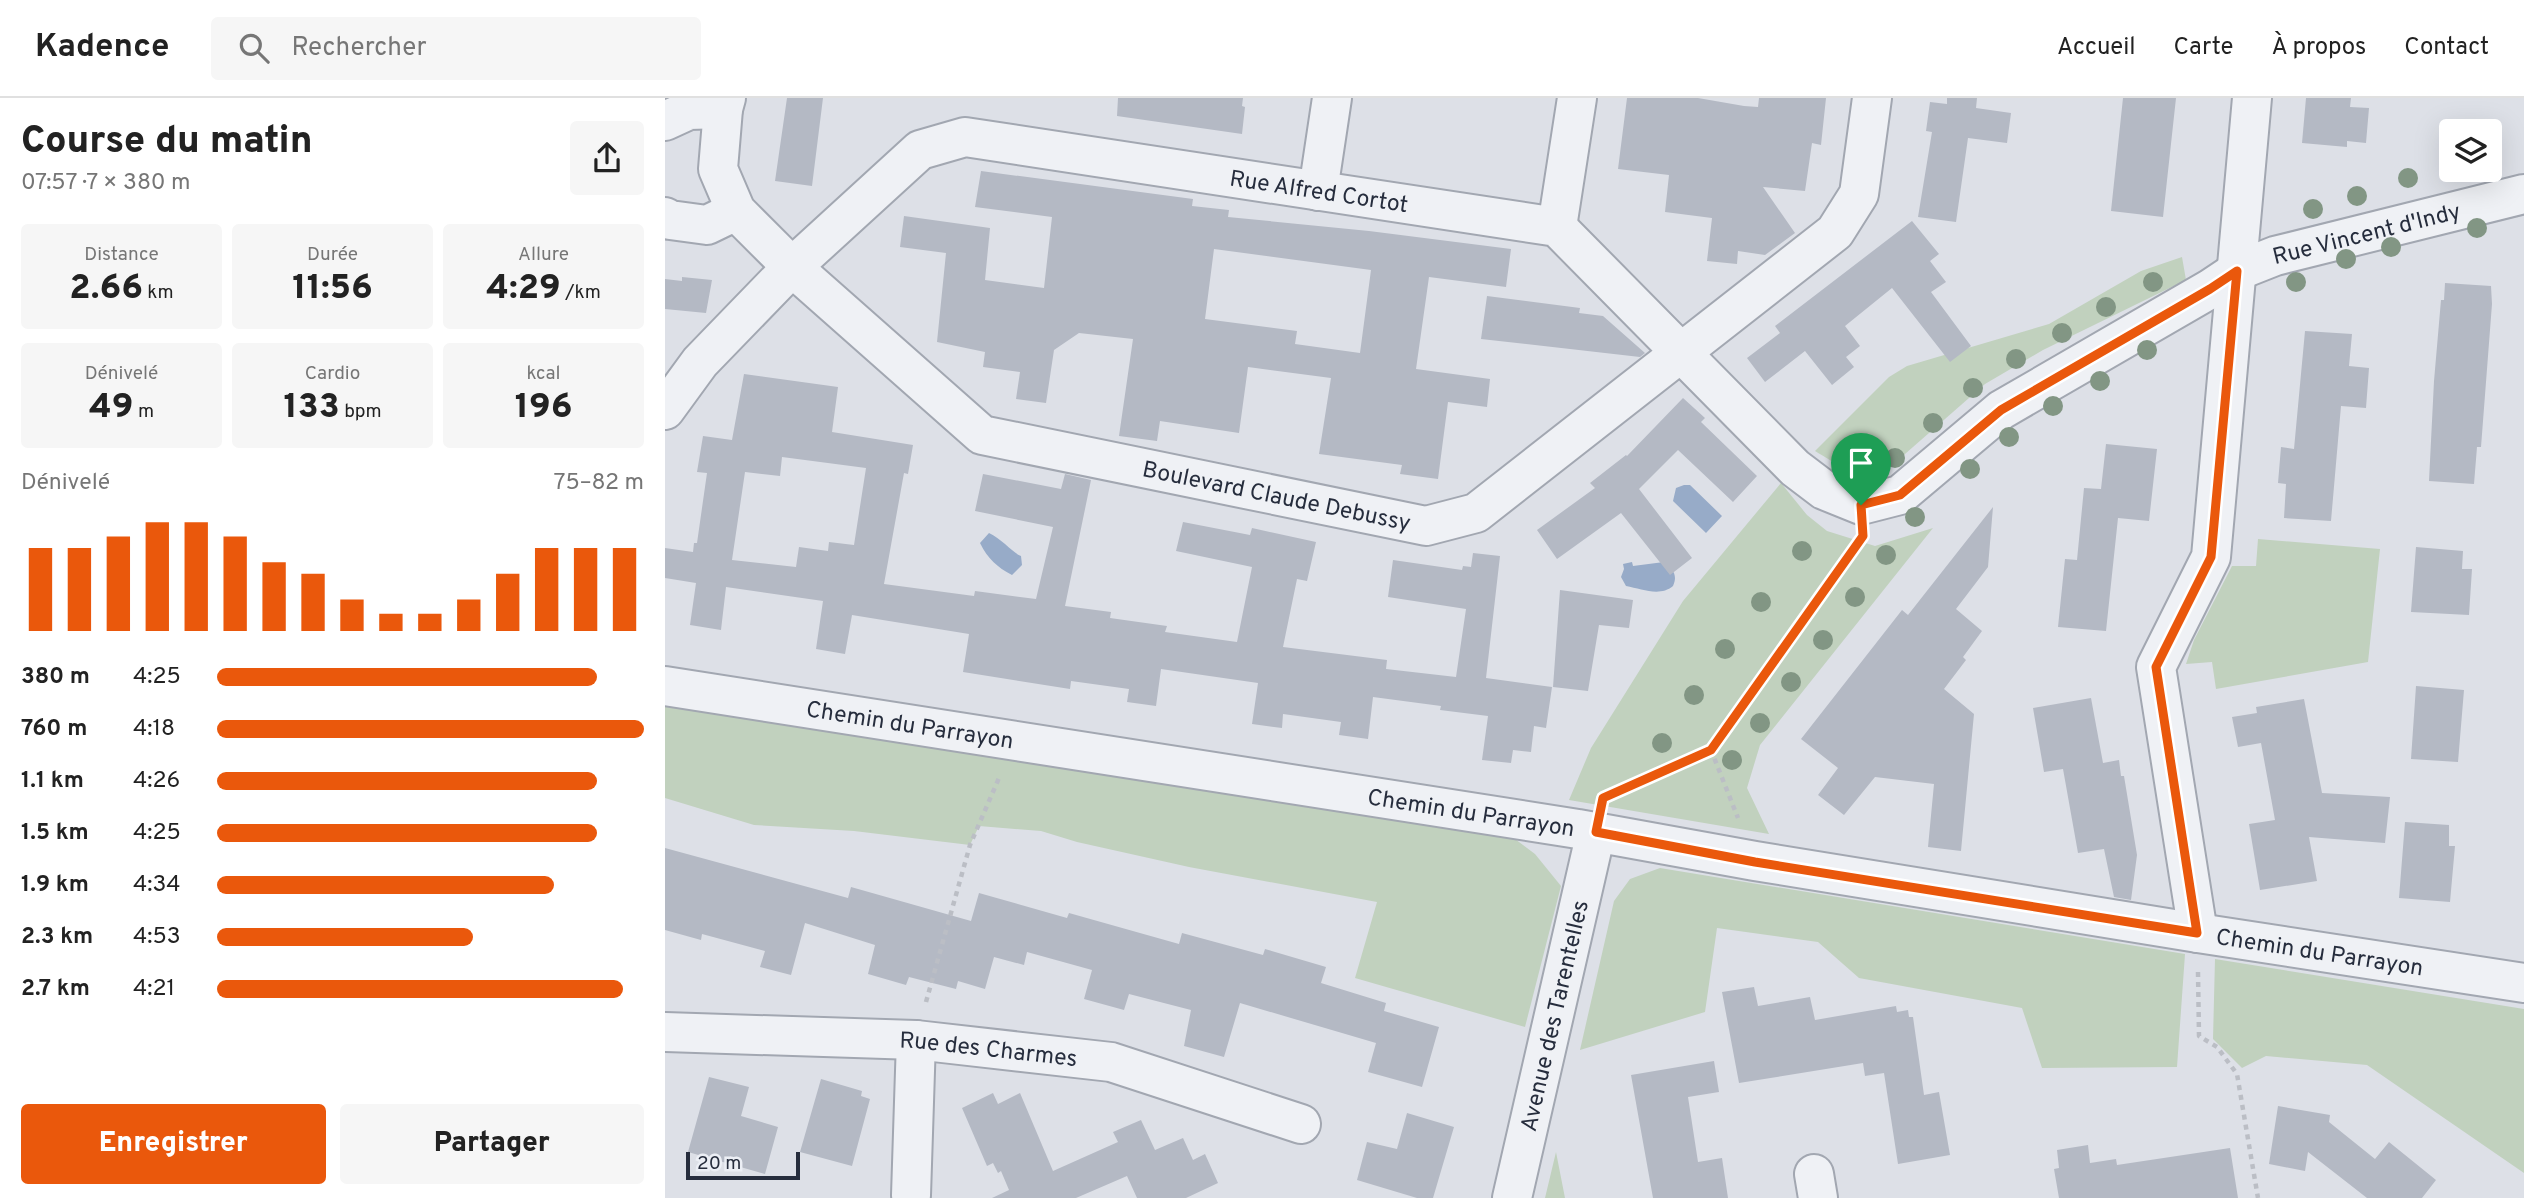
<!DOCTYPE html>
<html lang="fr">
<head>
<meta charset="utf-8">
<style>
	body { margin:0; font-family:Overpass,sans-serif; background:#f6f6f6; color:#222; height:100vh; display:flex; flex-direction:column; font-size:26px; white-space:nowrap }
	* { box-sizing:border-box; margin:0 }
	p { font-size:23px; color:#767676 }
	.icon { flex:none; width:38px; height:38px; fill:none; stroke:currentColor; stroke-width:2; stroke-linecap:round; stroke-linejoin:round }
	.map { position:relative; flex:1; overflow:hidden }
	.side { display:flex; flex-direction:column; background:#fff; width:665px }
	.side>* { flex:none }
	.fabs { position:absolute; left:1774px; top:21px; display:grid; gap:14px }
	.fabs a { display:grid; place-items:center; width:63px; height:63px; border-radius:7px; background:#fff; box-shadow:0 7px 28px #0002; font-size:35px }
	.scale { position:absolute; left:21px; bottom:18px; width:114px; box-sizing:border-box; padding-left:7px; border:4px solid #262d3d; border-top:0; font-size:19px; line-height:24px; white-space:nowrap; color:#262d3d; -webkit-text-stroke:5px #eceff5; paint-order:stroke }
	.pin { position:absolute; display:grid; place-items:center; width:60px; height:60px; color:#fff; margin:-72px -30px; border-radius:50% 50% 50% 0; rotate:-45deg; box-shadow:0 0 7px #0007 }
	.pin .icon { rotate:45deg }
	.round { display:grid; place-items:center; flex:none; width:74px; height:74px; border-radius:7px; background:#f6f6f6 }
	.summary { display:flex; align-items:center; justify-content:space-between; height:119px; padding:0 21px }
	h1 { font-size:38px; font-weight:800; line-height:52px }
	.metrics { display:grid; grid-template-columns:repeat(3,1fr); gap:10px; height:119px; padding:7px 21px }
	.metrics div { display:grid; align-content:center; border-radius:7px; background:#f6f6f6; text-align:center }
	.metrics b { font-size:35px; font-weight:800 }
	.metrics small { font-size:19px; font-weight:400 }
	.metrics p { font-size:19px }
	.chart { height:196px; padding:14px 21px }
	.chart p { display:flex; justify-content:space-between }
	.chart svg { width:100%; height:126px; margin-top:7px; stroke:#ea580c; stroke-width:6 }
	.primary-button { display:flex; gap:14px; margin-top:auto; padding:14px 21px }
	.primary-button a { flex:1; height:80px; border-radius:7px; background:#ea580c; color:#fff; font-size:28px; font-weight:800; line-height:80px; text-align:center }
	.primary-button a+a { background:#f6f6f6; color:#222 }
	ul { padding:0 21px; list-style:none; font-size:23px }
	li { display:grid; grid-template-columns:112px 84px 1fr; align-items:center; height:52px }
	li i { height:18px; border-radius:9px; background:#ea580c }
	header { display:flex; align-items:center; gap:42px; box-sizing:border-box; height:98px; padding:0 35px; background:#fff; border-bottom:2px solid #e0e0e0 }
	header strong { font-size:33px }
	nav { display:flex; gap:38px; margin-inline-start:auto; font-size:24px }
	.search { width:490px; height:63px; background:#f6f6f6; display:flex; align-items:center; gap:18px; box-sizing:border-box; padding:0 24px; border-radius:7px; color:#767676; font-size:26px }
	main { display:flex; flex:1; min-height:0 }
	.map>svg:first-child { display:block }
	.green { fill:#c1d1be }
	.water { fill:#97abc8 }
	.building { fill:#b4b9c4; fill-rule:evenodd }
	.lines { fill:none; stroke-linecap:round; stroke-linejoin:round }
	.minor-casing { stroke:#a2a7b1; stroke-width:42 }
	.path { stroke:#bbbec5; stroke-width:4.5; stroke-dasharray:5 5; stroke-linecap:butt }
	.minor { stroke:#eff1f5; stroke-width:38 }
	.tree { fill:#829684 }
	.route-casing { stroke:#fff; stroke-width:14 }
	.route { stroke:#ea580c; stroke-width:9 }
	.labels { text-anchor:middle; stroke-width:5; stroke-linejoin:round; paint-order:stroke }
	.street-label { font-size:23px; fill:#262d3d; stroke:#eceff5 }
</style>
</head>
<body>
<header>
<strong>Kadence</strong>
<div class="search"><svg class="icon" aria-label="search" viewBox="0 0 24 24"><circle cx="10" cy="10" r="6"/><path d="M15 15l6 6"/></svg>Rechercher</div>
<nav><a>Accueil</a><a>Carte</a><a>À propos</a><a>Contact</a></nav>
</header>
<main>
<section class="side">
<div class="summary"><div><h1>Course du matin</h1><p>07:57 · 7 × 380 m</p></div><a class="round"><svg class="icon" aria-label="share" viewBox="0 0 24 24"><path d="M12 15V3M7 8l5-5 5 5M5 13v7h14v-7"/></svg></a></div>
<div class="metrics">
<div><p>Distance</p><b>2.66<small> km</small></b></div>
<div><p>Durée</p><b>11:56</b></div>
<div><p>Allure</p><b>4:29<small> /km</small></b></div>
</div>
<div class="metrics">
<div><p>Dénivelé</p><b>49<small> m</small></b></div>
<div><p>Cardio</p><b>133<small> bpm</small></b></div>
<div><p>kcal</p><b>196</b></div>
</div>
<div class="chart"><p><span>Dénivelé</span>75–82 m</p>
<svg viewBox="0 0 160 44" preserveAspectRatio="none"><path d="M5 44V15M15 44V15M25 44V11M35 44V6M45 44V6M55 44V11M65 44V20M75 44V24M85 44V33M95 44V38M105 44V38M115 44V33M125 44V24M135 44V15M145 44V15M155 44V15"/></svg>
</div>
<ul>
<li><b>380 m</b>4:25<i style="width:89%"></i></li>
<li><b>760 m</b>4:18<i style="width:100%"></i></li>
<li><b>1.1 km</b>4:26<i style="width:89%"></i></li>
<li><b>1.5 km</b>4:25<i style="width:89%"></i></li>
<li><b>1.9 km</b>4:34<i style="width:79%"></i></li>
<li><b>2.3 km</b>4:53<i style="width:60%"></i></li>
<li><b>2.7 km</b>4:21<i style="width:95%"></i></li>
</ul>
<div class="primary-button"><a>Enregistrer</a><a>Partager</a></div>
</section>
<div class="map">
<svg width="1859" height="1100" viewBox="0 0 1859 1100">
	<rect width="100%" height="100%" fill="#dde0e7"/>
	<path class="green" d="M 1517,159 L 1521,182 L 1378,252 L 1320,286 L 1224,370 C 1191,382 1177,369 1150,353 L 1224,279 L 1242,268 L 1384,226 L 1476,173 Z
		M 1116,385 L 1142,417 L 1162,433 L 1210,448 L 1268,430 L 1095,647 L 1082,690 L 1104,736 L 904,702 L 926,650 L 1018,503 Z
		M 1593,441 L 1715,451 L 1703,564 L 1551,591 L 1547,564 L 1521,566 L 1529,542 L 1567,468 L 1591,468 Z
		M 0,606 L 846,738 L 870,756 L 896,788 L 860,929 L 690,880 L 712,804 L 524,769 L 412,744 L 376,733 L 314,728 L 305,747 L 189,733 L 89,727 L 0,700 Z
		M 995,770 L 1520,856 L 1512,969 L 1377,970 L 1357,910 L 1194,880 L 1153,844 L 1052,830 L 1040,914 L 915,952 L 949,803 L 965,781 Z
		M 1550,861 L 1859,911 L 1859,1075 L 1702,967 L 1601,958 L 1577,970 L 1548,941 Z
		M 891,1054 L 900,1100 L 880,1100 Z"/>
	<path class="water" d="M 1019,387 L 1025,387 L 1057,418 L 1041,435 L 1008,403 L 1011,390 Z
		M 324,435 C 337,441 349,456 356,458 L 357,467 L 347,477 C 332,469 323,461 315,445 Z
		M 967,464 L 968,468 L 999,464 C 1008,471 1013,477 1008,488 C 995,499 977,491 961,488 L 956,479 L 959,471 L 958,466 Z"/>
	<path class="building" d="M 122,0 L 158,0 L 147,88 L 110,83 Z
		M 453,0 L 578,0 L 577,8 L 580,9 L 577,36 L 452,18 Z
		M 962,0 L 1033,0 L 1079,8 L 1093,9 L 1094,0 L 1161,0 L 1156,47 L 1147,45 L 1140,93 L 1098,89 L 1130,135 L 1100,157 L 1073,153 L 1072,166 L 1042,163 L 1047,120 L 1000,114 L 1004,77 L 953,71 Z
		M 1282,0 L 1312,0 L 1311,10 L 1346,15 L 1342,45 L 1303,40 L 1291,124 L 1253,119 L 1267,34 L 1261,33 L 1265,4 L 1282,6 Z
		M 1458,0 L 1511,0 L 1498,119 L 1446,113 Z
		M 1641,0 L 1686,0 L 1685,9 L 1704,10 L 1701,45 L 1682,43 L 1682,49 L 1637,45 Z
		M 316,73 L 528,101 L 527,108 L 564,112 L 563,119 L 704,133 L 846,151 L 841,189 L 764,179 L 751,271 L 825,281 L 822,309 L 783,304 L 773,381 L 735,376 L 737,367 L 654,356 L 666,280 L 583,269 L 574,335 L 495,323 L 492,343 L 454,338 L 468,241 L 414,235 L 389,252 L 381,305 L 351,301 L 355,274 L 318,269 L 320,254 L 272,244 L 281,155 L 235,149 L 239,118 L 325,130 L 320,182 L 379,190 L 387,119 L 310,109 ZM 549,151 L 706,172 L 695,255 L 630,246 L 632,233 L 540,221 Z
		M 1247,123 L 1274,156 L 1265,163 L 1281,184 L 1266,194 L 1306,248 L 1285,264 L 1227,190 L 1180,228 L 1195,248 L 1181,259 L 1189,269 L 1167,287 L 1140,253 L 1100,284 L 1082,260 L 1115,235 L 1110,228 Z
		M 17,179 L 47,182 L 41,215 L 0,211 L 0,181 L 17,183 Z
		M 1780,185 L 1826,188 L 1827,206 L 1816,349 L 1812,349 L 1809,386 L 1764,383 L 1769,283 L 1776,202 L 1779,202 Z
		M 822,198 L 915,210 L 914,215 L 938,218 L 980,255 L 975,259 L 816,241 Z
		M 1640,233 L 1687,236 L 1684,268 L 1704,270 L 1701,310 L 1676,308 L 1666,423 L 1619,420 L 1621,386 L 1613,385 L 1616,349 L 1629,351 Z
		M 79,276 L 173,289 L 167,334 L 248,347 L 243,376 L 239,375 L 219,486 L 309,498 L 310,493 L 371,501 L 388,429 L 310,413 L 318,376 L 396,391 L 400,376 L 426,382 L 400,508 L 446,514 L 445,520 L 502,528 L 500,534 L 572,544 L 587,469 L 511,453 L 518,424 L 585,437 L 587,430 L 651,444 L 642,483 L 632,481 L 618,549 L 722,562 L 721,571 L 791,579 L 801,511 L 723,499 L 728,462 L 797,472 L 798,468 L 806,469 L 808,455 L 835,458 L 821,580 L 887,589 L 881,630 L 869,628 L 866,654 L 848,652 L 846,665 L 817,662 L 823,618 L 775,612 L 776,608 L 708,599 L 703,641 L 674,637 L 676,624 L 618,616 L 617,630 L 587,626 L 593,585 L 496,571 L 491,608 L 462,604 L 464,591 L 406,583 L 405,591 L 298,574 L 304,536 L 187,517 L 180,556 L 151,551 L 158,503 L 61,489 L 56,532 L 25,527 L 31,485 L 0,480 L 0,450 L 28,454 L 29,445 L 32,445 L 42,375 L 32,374 L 38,338 L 67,342 ZM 117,359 L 201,370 L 189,447 L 164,444 L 163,453 L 134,449 L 131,469 L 67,462 L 80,374 L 115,378 Z
		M 1018,300 L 1040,320 L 1036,324 L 1092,378 L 1068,404 L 1013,352 L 974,391 L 1027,460 L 1005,477 L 956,415 L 892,461 L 872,432 L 930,390 L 925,385 L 961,357 L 962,358 Z
		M 1441,346 L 1492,351 L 1484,423 L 1453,420 L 1441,533 L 1393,529 L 1400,461 L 1412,462 L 1419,390 L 1436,391 Z
		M 1328,409 L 1323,469 L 1291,511 L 1317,533 L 1298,559 L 1301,562 L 1279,591 L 1309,616 L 1296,753 L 1263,749 L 1269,686 L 1210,679 L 1179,717 L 1153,697 L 1173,670 L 1136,641 L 1237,512 L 1243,517 Z
		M 1751,449 L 1798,453 L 1797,471 L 1807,471 L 1804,517 L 1746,514 Z
		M 895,492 L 968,502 L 964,530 L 934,527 L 923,593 L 888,589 Z
		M 1751,588 L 1799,592 L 1793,664 L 1746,661 Z
		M 1426,600 L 1438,665 L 1454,662 L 1456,678 L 1459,678 L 1472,757 L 1466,802 L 1449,799 L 1439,751 L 1413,755 L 1398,671 L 1379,674 L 1368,610 Z
		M 1639,601 L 1657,695 L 1725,699 L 1720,745 L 1644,739 L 1652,783 L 1595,792 L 1584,726 L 1610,722 L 1596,645 L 1573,649 L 1567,619 L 1592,615 L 1591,609 Z
		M 1740,724 L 1784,727 L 1784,748 L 1790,748 L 1785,804 L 1734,800 Z
		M 0,750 L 183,800 L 186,789 L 306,823 L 314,795 L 402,820 L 404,815 L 514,846 L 517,835 L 598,857 L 600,851 L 661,869 L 656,885 L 721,905 L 719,913 L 774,929 L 757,989 L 703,974 L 711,945 L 575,905 L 559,959 L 519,948 L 526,912 L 464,896 L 459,912 L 419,901 L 427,872 L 362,854 L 359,867 L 329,859 L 320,891 L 293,883 L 291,891 L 244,879 L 241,887 L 203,876 L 210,847 L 140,825 L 126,877 L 95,869 L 100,853 L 37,836 L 36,842 L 0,832 Z
		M 1089,889 L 1093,908 L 1145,899 L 1150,922 L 1231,908 L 1232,914 L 1243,912 L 1244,919 L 1248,919 L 1259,997 L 1274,994 L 1285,1057 L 1233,1066 L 1219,975 L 1200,978 L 1198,965 L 1074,985 L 1057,894 Z
		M 1049,963 L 1054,994 L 1023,999 L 1033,1064 L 1057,1060 L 1063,1100 L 988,1100 L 966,977 Z
		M 44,979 L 84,989 L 76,1018 L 113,1029 L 100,1076 L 23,1054 Z
		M 156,981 L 197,993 L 196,998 L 205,1001 L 187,1068 L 135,1054 Z
		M 328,995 L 333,1006 L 355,995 L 388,1073 L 453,1044 L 448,1034 L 476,1022 L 490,1052 L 518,1040 L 528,1062 L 540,1056 L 553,1085 L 521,1100 L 472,1100 L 462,1078 L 411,1100 L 327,1100 L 344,1092 L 336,1073 L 333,1075 L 328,1065 L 322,1068 L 297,1010 Z
		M 1613,1008 L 1665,1017 L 1664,1024 L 1710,1061 L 1724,1044 L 1771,1082 L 1757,1100 L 1702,1100 L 1643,1054 L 1640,1073 L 1604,1066 Z
		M 742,1015 L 789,1029 L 768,1100 L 752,1100 L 692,1082 L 702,1044 L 732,1051 Z
		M 1423,1047 L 1425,1065 L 1451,1061 L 1452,1067 L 1565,1050 L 1573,1100 L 1394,1100 L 1389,1071 L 1394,1070 L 1392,1052 Z"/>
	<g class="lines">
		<defs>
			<g id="minor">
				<path id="s1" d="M 61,0 L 58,11 L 53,71 L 71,113 L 127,169 L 317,337 L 761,428 L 811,415 L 1170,134 L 1194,96 L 1207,0"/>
				<path d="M 0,23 L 24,12 L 58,11"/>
				<path d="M 653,93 L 667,0"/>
				<path d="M 0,119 L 5,122 L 42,127 L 71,113"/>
				<path d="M 892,129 L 912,0"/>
				<path id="s2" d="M 0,312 L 35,264 L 127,169 L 255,52 L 300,39 L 892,129 L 1130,370 L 1159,392 L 1196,407 L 1235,397 L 1336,312 L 1545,191 L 1572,173 L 1610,158 L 1859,96"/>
				<path id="s3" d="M 0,588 L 913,731 L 1090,763 L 1533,835 L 1859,885"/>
				<path d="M 1533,835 L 1491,569 L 1546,459 L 1587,0"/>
				<path id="s4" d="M 0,934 L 251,942 L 446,964 L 636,1026"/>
				<path d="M 1149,1076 L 1153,1100"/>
				<path d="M 246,1097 L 251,942"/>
				<path id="s5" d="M 847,1100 L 931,734"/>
			</g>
		</defs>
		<use href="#minor" class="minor-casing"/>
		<path class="path" d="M 1046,652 L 1193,444
			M 945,697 L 1046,652 L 1073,720
			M 1533,874 L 1534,938 L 1552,949 L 1572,976 L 1593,1100
			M 261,904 L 305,747 L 334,680"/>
		<use href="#minor" class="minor"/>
	</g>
	<g class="tree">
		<circle cx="1743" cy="80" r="10"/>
		<circle cx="1692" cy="98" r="10"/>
		<circle cx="1648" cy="111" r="10"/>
		<circle cx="1812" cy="130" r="10"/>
		<circle cx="1726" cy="149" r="10"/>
		<circle cx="1681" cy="161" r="10"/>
		<circle cx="1488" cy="184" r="10"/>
		<circle cx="1631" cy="184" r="10"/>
		<circle cx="1441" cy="209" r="10"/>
		<circle cx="1397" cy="235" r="10"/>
		<circle cx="1482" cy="252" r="10"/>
		<circle cx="1351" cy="261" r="10"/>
		<circle cx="1435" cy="283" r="10"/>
		<circle cx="1308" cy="290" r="10"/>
		<circle cx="1388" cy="308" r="10"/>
		<circle cx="1268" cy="325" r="10"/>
		<circle cx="1344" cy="339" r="10"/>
		<circle cx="1230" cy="360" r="10"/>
		<circle cx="1305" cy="371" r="10"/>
		<circle cx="1250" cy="419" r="10"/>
		<circle cx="1137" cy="453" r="10"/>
		<circle cx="1221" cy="457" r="10"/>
		<circle cx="1190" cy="499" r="10"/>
		<circle cx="1096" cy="504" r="10"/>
		<circle cx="1158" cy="542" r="10"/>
		<circle cx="1060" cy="551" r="10"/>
		<circle cx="1126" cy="584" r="10"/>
		<circle cx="1029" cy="597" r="10"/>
		<circle cx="1095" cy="625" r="10"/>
		<circle cx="997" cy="645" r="10"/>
		<circle cx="1067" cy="662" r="10"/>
	</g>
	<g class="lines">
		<defs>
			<path id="route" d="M 1572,173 L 1546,459 L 1491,569 L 1532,835 L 1090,764 L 931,734 L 938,700 L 1046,652 L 1198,438 L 1196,407 L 1235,397 L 1336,312 L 1545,191 Z"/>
		</defs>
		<use href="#route" class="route-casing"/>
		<use href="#route" class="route"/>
	</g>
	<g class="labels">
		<g class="street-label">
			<text dy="8" stroke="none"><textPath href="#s2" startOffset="770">Rue Alfred Cortot</textPath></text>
			<text dy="8" stroke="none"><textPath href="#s2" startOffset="2007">Rue Vincent d'Indy</textPath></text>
			<text dy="8" stroke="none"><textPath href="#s1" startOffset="751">Boulevard Claude Debussy</textPath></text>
			<text dy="8" stroke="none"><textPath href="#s3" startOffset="248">Chemin du Parrayon</textPath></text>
			<text dy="8" stroke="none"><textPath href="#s3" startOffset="816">Chemin du Parrayon</textPath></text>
			<text dy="8" stroke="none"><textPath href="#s3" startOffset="1676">Chemin du Parrayon</textPath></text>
			<text dy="8" stroke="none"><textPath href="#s5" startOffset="187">Avenue des Tarentelles</textPath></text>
			<text dy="8" stroke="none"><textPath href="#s4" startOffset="324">Rue des Charmes</textPath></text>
		</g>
	</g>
</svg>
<div class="fabs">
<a><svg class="icon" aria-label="layers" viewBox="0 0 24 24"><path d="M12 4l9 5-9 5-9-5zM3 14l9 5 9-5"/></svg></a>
</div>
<div class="scale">20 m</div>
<div class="pin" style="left:1196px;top:407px;background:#1e9e55"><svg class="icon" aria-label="arrive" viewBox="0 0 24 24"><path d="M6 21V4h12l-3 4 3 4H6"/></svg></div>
</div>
</main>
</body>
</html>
